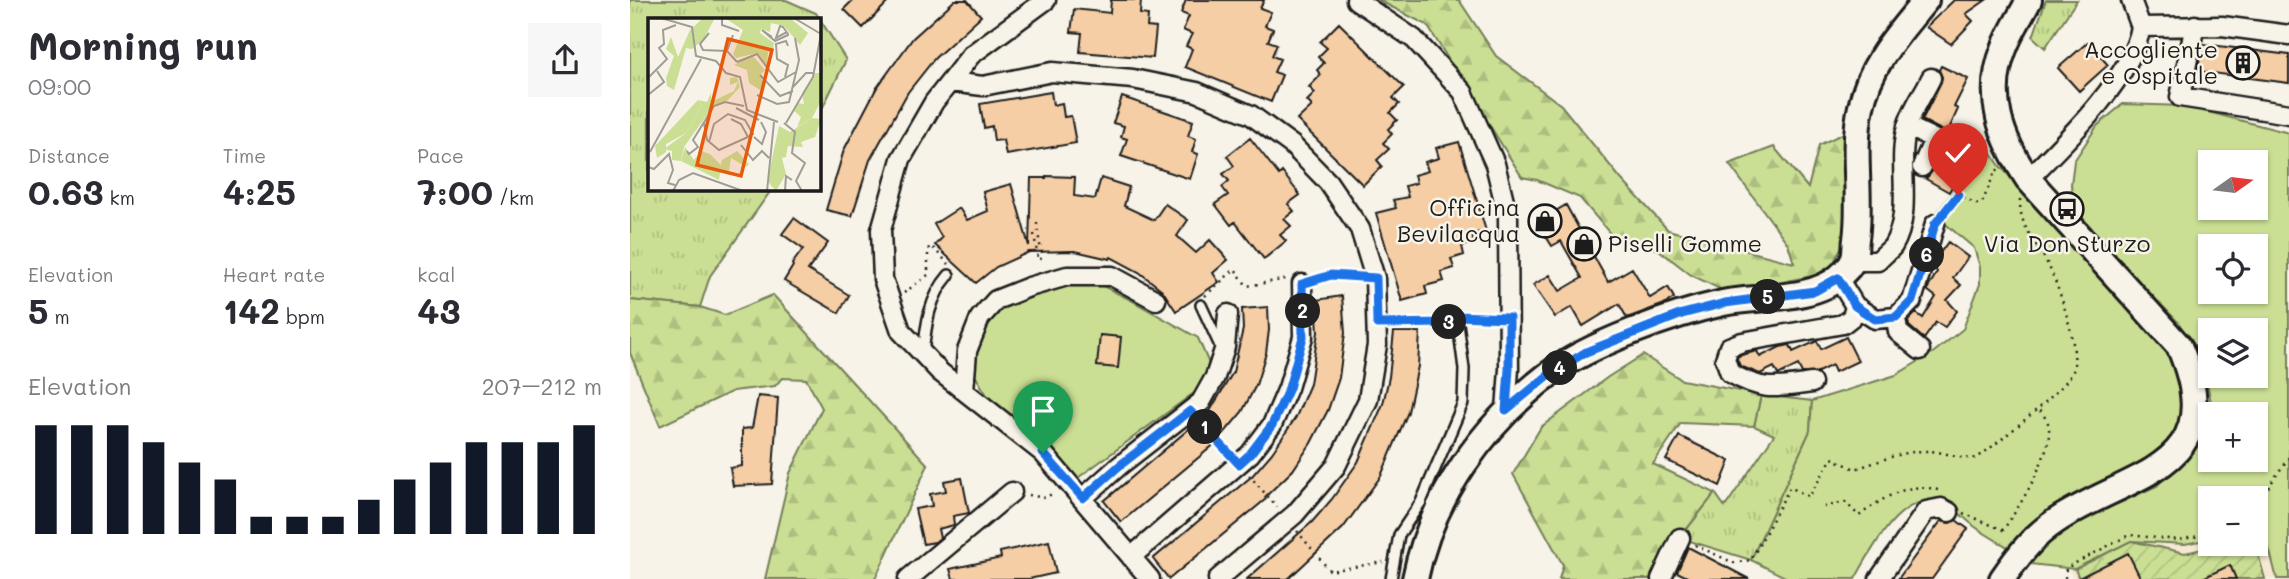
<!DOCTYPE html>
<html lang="en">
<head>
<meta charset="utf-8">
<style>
	body { margin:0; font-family:Mali,sans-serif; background:#f7f7f7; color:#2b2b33; height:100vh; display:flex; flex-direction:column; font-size:26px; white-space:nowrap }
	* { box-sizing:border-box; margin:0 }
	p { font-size:23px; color:#7c7c81 }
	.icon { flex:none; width:38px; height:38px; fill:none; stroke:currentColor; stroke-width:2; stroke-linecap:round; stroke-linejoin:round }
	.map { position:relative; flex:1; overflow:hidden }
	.panel { display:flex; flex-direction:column; background:#fff; width:630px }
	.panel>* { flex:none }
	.needle { width:46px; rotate:76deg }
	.controls { position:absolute; left:1568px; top:150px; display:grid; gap:14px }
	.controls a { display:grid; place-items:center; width:70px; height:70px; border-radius:0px; background:#fff; box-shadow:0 2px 5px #0004; font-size:35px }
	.pin { position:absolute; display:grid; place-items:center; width:60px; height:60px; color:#fff; margin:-72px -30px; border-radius:50% 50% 50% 0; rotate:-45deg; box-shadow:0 0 7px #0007 }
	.pin .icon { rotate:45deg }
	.km { position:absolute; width:35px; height:35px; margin:-18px; border-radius:50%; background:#222; color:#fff; font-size:19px; line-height:35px; text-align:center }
	.round { display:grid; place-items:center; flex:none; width:74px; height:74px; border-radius:0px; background:#f7f7f7 }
	.head { display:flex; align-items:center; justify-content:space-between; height:119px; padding:0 28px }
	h1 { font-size:38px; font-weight:700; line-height:52px }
	.metrics { display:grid; grid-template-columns:repeat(3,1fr); gap:10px; height:119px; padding:7px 28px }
	.metrics div { display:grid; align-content:center }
	.metrics b { font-size:35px; font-weight:700 }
	.metrics small { font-size:19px; font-weight:400 }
	.metrics p { font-size:19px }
	.chart { height:196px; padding:14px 28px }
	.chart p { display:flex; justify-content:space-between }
	.chart svg { width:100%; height:126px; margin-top:7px; stroke:#111827; stroke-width:6 }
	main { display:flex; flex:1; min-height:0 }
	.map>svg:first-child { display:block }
	.built { fill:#f7e8d4 }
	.grass { fill:url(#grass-tufts); stroke:#737e58; stroke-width:2 }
	.forest { fill:url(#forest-firs); stroke:#737e58; stroke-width:2 }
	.park { fill:#cadf94; stroke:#737e58; stroke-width:2; fill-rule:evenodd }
	.garden { fill:url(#garden-furrows); stroke:#737e58; stroke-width:2 }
	.building { fill:#f6cea5; stroke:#1c1c1c; stroke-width:2 }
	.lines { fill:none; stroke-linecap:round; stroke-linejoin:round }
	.lane-casing { stroke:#1c1c1c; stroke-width:14 }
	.street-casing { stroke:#1c1c1c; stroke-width:23 }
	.secondary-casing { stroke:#1c1c1c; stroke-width:30 }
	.path { stroke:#1c1c1c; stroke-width:2.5; stroke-dasharray:2 5; stroke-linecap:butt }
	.lane { stroke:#f7f3e8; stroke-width:9 }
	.street { stroke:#f7f3e8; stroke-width:18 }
	.secondary { stroke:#f7f3e8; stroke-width:24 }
	.path-bridge { stroke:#1c1c1c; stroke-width:2.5; stroke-dasharray:2 5; stroke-linecap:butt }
	.route-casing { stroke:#fff; stroke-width:14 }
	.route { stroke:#1a73e8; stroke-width:9 }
	.labels { text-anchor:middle; stroke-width:5; stroke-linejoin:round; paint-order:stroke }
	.poi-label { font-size:23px; fill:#1c1c1c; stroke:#f7f3e8; text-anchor:end }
	.inset-road { fill:none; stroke:#9f9d96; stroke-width:2 }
	.view { fill:#e8590c; fill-opacity:0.15; stroke:#e8590c; stroke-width:3.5 }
	.inset-edge { fill:none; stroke:#1c1c1c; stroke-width:3.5 }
</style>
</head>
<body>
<main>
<section class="panel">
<div class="head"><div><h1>Morning run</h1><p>09:00</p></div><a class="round"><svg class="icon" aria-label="share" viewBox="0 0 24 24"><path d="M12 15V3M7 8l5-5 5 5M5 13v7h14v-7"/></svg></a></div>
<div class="metrics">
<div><p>Distance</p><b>0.63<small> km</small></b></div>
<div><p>Time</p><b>4:25</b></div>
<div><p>Pace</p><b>7:00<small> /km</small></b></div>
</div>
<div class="metrics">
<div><p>Elevation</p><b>5<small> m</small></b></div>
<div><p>Heart rate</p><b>142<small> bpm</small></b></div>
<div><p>kcal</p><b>43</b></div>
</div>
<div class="chart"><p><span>Elevation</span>207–212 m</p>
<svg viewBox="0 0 160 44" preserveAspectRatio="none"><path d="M5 44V6M15 44V6M25 44V6M35 44V12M45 44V19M55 44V25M65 44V38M75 44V38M85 44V38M95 44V32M105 44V25M115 44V19M125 44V12M135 44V12M145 44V12M155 44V6"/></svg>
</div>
</section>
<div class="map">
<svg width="1659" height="579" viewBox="0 0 1659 579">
	<defs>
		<pattern id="grass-tufts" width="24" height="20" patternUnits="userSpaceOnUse" patternTransform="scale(1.75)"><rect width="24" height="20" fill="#cadf94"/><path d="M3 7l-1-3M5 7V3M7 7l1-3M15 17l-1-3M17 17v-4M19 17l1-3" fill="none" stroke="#adbf7f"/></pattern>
		<pattern id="forest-firs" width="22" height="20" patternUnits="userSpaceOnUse" patternTransform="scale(1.75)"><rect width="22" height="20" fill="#cadf94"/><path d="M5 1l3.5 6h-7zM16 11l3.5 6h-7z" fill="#adbf7f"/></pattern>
		<pattern id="garden-furrows" width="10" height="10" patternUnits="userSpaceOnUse" patternTransform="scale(1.75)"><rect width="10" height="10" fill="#cadf94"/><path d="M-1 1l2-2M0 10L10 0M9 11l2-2" fill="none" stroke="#adbf7f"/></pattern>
	</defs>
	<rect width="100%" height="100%" fill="#f7f3e8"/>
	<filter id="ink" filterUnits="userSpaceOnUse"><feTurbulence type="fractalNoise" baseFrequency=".0143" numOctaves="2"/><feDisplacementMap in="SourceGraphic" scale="14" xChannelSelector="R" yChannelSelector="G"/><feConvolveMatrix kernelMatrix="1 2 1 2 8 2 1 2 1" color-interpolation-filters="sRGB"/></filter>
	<g filter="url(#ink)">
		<path class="built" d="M 1626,536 L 1639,548 L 1647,579 L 1444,579 L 1438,568 L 1445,569 L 1501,541 L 1555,544 L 1580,539 L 1580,544 L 1626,544 Z"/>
		<path class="grass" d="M 0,0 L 156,0 L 186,13 L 216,60 L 189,115 L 189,19 L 19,19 L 19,189 L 142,189 L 80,276 L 70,307 L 0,300 Z
			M 1416,0 L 1447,0 L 1415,48 L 1403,37 Z
			M 1131,395 L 1182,401 L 1180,431 L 1121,560 L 1050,538 L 1085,493 L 1095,507 L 1144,435 L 1124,426 Z"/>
		<path class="forest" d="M 748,0 L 829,0 L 866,56 L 931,105 L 991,179 L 1038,230 L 1164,263 L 1158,244 L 1099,164 L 1144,147 L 1178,188 L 1189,145 L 1218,131 L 1219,232 L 1203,264 L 1186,275 L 1098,293 L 1061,275 L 1029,250 L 982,236 L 950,198 L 907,180 L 892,177 L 797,25 Z
			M 143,295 L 298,465 L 245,579 L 135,579 L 160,473 L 192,408 L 176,379 L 152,378 L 145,386 L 103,391 L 30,426 L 0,353 L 0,300 L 70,307 L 95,315 Z
			M 1013,355 L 1052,380 L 1131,395 L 1124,426 L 1051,423 L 1023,464 L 1085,493 L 1052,535 L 1025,579 L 929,579 L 933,565 L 883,474 L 911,427 L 978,377 Z"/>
		<path class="park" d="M 1493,104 L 1555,106 L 1659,133 L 1659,579 L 1647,579 L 1639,548 L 1626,536 L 1626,499 L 1580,499 L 1580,539 L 1555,544 L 1501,541 L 1445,569 L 1400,564 L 1430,529 L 1527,486 L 1573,435 L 1581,403 L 1572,357 L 1547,321 L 1513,286 L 1443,207 L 1441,184 L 1444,161 L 1467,126 ZM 1580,163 L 1626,163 L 1626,208 L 1580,208 ZM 1580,247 L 1626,247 L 1626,292 L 1580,292 ZM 1580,331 L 1626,331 L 1626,376 L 1580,376 ZM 1580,415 L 1626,415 L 1626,460 L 1580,460 Z
			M 1358,148 L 1370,166 L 1505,308 L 1541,350 L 1558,408 L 1536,454 L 1386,552 C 1372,543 1357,536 1344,526 C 1335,519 1324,507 1313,503 C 1270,489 1242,550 1225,579 L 1159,579 L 1121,560 L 1180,431 L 1182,401 L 1266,375 L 1304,352 L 1333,329 L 1350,284 L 1350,267 L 1344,248 L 1305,215 Z
			M 463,281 L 499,299 L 568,338 L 580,366 L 568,390 L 445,480 L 361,402 L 343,372 L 351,334 L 373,305 L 411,291 Z"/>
		<path class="garden" d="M 1501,541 L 1555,553 L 1594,544 L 1614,544 L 1629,557 L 1635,579 L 1606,579 L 1599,566 L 1571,579 L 1449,578 L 1445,569 Z"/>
		<path class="building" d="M 223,0 L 260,0 L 233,28 L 214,9 Z
			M 325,0 L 337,0 L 351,16 L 305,58 L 278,92 L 240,160 L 222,216 L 196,210 L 214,150 L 246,89 L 283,38 Z
			M 481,0 L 511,0 L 510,14 L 518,15 L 517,27 L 526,28 L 523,58 L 450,52 L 452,33 L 441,32 L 444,9 L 480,13 Z
			M 556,0 L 634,0 L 630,8 L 641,12 L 635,26 L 643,29 L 638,41 L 647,44 L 642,56 L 650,59 L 644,72 L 652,75 L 641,102 L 555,67 L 562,49 L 556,46 L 562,34 L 553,30 L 559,16 L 551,13 Z
			M 1324,0 L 1356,0 L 1336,14 L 1343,21 L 1321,44 L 1296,27 Z
			M 709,23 L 774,87 L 763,98 L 769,104 L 760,113 L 767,120 L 758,129 L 762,134 L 753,143 L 759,149 L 747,160 L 752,166 L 733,185 L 667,120 L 682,106 L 677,101 L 685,93 L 679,87 L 691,75 L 687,70 L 694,63 L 688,57 L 697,48 L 690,42 Z
			M 1458,42 L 1478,65 L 1449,91 L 1428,68 Z
			M 1573,44 L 1659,55 L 1659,83 L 1567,71 Z
			M 1311,66 L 1338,79 L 1324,107 L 1328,109 L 1320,127 L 1341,138 L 1329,163 L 1333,168 L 1319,192 L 1296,179 L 1302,171 L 1315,138 L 1313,131 L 1292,120 L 1311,82 L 1312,77 L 1309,70 Z
			M 421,92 L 423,105 L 432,103 L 434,117 L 441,116 L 446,143 L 376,155 L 373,140 L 364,141 L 362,126 L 354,128 L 350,104 Z
			M 492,97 L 563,121 L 558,136 L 566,139 L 562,152 L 568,154 L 560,179 L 491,156 L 497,139 L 491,137 L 494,126 L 483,123 Z
			M 620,138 L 649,175 L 652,172 L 670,195 L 658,204 L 664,211 L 654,219 L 661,226 L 650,235 L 656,241 L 634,259 L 605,222 L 601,225 L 585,204 L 598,195 L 592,187 L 599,181 L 593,174 L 604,166 L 597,156 Z
			M 829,142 L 856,231 L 842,234 L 844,243 L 832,246 L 834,255 L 821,259 L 824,268 L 811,272 L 814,281 L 795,286 L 797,294 L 772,301 L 746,213 L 766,208 L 763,200 L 778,197 L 775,186 L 786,183 L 784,175 L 798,171 L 795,162 L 809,158 L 806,148 Z
			M 416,176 L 445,177 L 444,196 L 465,199 L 471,178 L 499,187 L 494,206 L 524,220 L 535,204 L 558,220 L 547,236 L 566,253 L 580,240 L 598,260 L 583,273 L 589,282 L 546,311 L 532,290 L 509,272 L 481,257 L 480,259 L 445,251 L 399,252 L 366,267 L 346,283 L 305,245 L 312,238 L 304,224 L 329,208 L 337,220 L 358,211 L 353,192 L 381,184 L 399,246 L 401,178 L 416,178 Z
			M 936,205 L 978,282 L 1002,268 L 1020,298 L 1038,287 L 1044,298 L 1032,305 L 997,318 L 989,304 L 953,326 L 942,307 L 925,317 L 903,285 L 920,275 L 930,291 L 952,278 L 931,241 L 922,246 L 907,222 Z
			M 164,218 L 198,243 L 178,270 L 219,295 L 209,313 L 154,281 L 163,266 L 162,264 L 173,249 L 152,234 Z
			M 1318,242 L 1338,257 L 1323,278 L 1331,285 L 1317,300 L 1327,311 L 1315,327 L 1306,322 L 1294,339 L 1279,326 L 1278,321 L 1286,313 L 1293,318 L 1306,297 L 1297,290 L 1307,272 L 1304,267 L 1307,257 Z
			M 712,296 L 715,333 L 709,378 L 698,410 L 681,443 L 663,470 L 635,497 L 636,499 L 539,579 L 523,559 L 622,476 L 642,453 L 666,417 L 680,384 L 688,332 L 686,300 Z
			M 638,307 L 639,330 L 636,353 L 626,385 L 612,412 L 586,443 L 491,522 L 474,501 L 580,411 L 603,372 L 613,329 L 612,309 Z
			M 764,332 L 790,332 L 788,366 L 778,412 L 751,476 L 713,528 L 658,579 L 617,579 L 682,522 L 702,499 L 728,462 L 753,404 L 759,377 Z
			M 470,335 L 491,337 L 488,368 L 467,366 Z
			M 1216,337 L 1228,361 L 1205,372 L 1202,365 L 1186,373 L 1172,373 L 1168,365 L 1148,375 L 1144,367 L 1130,374 L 1110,366 L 1107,359 L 1108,356 L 1127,351 L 1130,357 L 1150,347 L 1160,345 L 1163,352 L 1187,341 L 1191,349 Z
			M 128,396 L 148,398 L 142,484 L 103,486 L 100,468 L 112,466 L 112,429 L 122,428 Z
			M 1049,436 L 1100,461 L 1090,486 L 1036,460 Z
			M 332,478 L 339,513 L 323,516 L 324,525 L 308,529 L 310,538 L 305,542 L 293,544 L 285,509 L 302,506 L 300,494 L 316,491 L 314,481 Z
			M 1326,520 L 1338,529 L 1302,579 L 1268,579 L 1311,521 L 1319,523 Z
			M 419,541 L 426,573 L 399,579 L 323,579 L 320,569 L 371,558 L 370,552 Z
			M 1058,547 L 1119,579 L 1061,579 L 1047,572 Z
			M 1498,553 L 1511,579 L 1447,579 Z
			M 1600,565 L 1606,579 L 1571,579 Z"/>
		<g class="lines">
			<defs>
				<path id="lane" d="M 571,305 L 591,348
					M 293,354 C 296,324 299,298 319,275
					M 761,579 L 769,535 L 791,502 L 833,403 L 834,369 L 827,316"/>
				<path id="street" d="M 416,0 L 341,55 L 304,102 L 271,159 L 251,230 L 253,279 L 271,331 L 310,372 L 413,453 L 520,579
					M 726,0 L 784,39 L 833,92 L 865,164 L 878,217 L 879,369 L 876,410
					M 1501,0 L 1511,27
					M 1565,25 L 1550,97 L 1659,114
					M 320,82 L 353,86 L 422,72 L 503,79 L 567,92 L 621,115 L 662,145 L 698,182 L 730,229 L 745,278 L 747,345 L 738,400 L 706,466 L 665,514 L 588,579
					M 1277,126 L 1304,139 L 1292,167
					M 1398,179 C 1435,142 1502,78 1511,27 L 1592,26 L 1659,35
					M 1223,261 L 1248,261 C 1252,256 1259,251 1263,246 C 1284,210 1266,165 1277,127 C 1281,111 1294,93 1301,78
					M 1208,278 L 1225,306 L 1245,319 L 1266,317 L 1282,301 L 1305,224
					M 1266,317 L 1268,332 L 1290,350
					M 1182,383 C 1145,388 1134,392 1100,373 L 1095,359 L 1099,347 L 1112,342 L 1213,324 L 1222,317 L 1225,306
					M 334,390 L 337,351 L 350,318 L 366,300 L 399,287 L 437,276 L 482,276 L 526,300
					M 453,498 L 489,466 L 571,402 L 585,377 L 595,347 L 598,314
					M 501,557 L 620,454 L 642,425 L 658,388 L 673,337 L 672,284
					M 278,579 L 382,492
					M 1031,579 L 1050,538
					M 1249,579 L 1296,511 L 1311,508 L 1319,512"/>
				<path id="secondary" d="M 785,579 C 801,498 853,425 918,375 C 959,344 1043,314 1093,303 C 1127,296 1184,301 1210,276 C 1214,272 1222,265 1223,260 C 1226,254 1225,245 1226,239 C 1232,195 1221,150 1231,107 C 1240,63 1269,33 1296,0
					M 1372,579 C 1388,556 1403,536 1426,521 C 1501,471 1602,470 1549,346 L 1398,179 C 1371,139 1355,96 1374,49 C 1380,32 1391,16 1399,0"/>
			</defs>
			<use href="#lane" class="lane-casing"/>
			<use href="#street" class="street-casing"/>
			<use href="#secondary" class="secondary-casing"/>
			<path class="path" d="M 1314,212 L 1328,195 L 1347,204 L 1352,203 L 1365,172 L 1370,168
				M 404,234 L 408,259 L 410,260 L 412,256 L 408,233
				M 687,279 L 701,275 L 728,277
				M 274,293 L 298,275 L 298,249 L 301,246 L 319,264
				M 575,296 L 605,269 L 617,286 L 657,279
				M 837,316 L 862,318
				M 763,324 L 816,323
				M 572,423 L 598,452
				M 619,475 L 647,507
				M 399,495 L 415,498 L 425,492
				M 1626,505 L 1659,457
				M 1194,507 L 1215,502 L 1229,516 C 1251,499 1281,479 1310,491
				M 1333,513 L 1373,530 C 1388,509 1426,449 1418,423 C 1416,418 1412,413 1408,409
				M 667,531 L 700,571 L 753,562
				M 1065,545 L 1104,563 L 1121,560 L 1160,487 L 1179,497 L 1202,458 L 1225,469 C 1248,462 1274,450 1299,451 C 1316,452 1331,460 1347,458 C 1365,445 1438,387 1443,371 C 1450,347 1428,283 1416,261 C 1403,238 1389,226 1390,198
				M 1435,578 L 1436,568 L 1499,535 L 1548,540 L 1580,534"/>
			<use href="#lane" class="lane"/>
			<use href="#street" class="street"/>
			<use href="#secondary" class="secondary"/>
			<path class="path-bridge" d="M 407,223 L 408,233"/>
		</g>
	</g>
	<g class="lines" filter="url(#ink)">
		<defs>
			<path id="route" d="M 413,453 L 453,498 L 489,466 L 560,411 L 609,464 L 620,454 L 642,425 L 659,388 L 673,337 L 672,284 L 701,275 L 746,278 L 747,324 L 817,323 L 827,316 L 879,318 L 879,369 L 876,410 L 920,374 L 956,352 L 1009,331 L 1052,314 L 1095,303 L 1185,291 L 1208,278 L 1225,306 L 1245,319 L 1266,317 L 1282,301 L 1305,224 L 1328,195"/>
		</defs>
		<use href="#route" class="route-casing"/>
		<use href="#route" class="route"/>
	</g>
	<defs>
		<symbol id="building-ring" viewBox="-11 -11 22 22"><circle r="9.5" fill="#f7f3e8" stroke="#1c1c1c" stroke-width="1.5"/><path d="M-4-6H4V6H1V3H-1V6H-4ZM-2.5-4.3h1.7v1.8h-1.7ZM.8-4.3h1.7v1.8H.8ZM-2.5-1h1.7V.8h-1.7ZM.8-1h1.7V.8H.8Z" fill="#1c1c1c"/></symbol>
		<symbol id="bus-ring" viewBox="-11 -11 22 22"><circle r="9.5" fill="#f7f3e8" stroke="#1c1c1c" stroke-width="1.5"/><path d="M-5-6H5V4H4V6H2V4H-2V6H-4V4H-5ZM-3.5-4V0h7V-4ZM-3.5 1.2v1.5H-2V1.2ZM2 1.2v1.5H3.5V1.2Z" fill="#1c1c1c"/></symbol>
		<symbol id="shop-ring" viewBox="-11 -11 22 22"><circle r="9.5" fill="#f7f3e8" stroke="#1c1c1c" stroke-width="1.5"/><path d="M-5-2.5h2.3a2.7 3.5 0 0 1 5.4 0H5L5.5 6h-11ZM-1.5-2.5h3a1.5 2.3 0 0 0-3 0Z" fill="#1c1c1c"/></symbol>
	</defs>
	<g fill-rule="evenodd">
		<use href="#building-ring" x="1594" y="44" width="38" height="38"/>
		<use href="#bus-ring" x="1418" y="190" width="38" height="38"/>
		<use href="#shop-ring" x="896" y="202" width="38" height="38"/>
		<use href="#shop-ring" x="935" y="225" width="38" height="38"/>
	</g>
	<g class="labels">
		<g class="poi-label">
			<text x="1588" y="58">Accogliente<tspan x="1588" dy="26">e Ospitale</tspan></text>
			<text x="890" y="216">Officina<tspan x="890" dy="26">Bevilacqua</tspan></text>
			<text x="978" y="252" text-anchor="start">Piselli Gomme</text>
			<text x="1437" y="252" text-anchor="middle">Via Don Sturzo</text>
		</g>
	</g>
	<g transform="translate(18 18)">
		<rect width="173" height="173" fill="#f7f3e8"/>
		<path d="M 167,55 L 173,55 L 173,83 L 164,100 L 149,109 L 153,99 L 146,93 L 150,85 L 156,86 L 154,75 ZM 50,82 L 54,88 L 38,115 L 18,126 L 18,134 L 9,140 L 7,128 ZM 37,129 L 46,142 L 53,133 L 62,136 L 73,147 L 71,162 L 33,143 Z" fill="#cadf94"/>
		<path d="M 55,0 L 67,0 L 55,22 L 44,31 L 38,30 L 26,72 L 19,68 L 18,60 L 26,38 L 18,31 L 23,19 L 30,39 L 42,12 ZM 89,59 L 92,69 L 79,83 L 66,87 L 36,129 L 33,143 L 24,142 L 24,133 L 16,131 L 38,115 L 54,88 L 50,82 L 59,84 L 63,75 L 63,84 L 86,73 L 90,64 L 82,67 L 82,60 ZM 164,100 L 173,101 L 167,119 L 153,124 L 155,129 L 138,128 L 142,114 ZM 89,133 L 101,146 L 98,149 L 83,140 L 81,153 L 71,154 L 74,142 Z" fill="#cadf94"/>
		<path d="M 77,0 L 142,0 L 160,15 L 152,27 L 136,8 L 123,5 L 122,14 L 113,11 L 112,15 L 126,25 L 125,33 L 120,34 L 119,48 L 109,35 L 88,40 L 85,36 L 95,12 ZM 104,37 L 117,52 L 112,57 L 117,67 L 112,72 L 101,65 L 99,52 L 86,47 ZM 131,108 L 142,114 L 138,139 L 134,140 L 138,156 L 128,173 L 121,165 L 121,155 Z" fill="#cadf94"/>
		<path class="inset-road" d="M 13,0 L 44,9 L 48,38 L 68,43 L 78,55 L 92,59 L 99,92 L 130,104M 74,0 L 74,7 L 91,13M 146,0 L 173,16M 61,15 L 52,26 L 55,32 L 79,33M 85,17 L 79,33 L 89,44M 124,19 L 114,12 L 127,23 L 140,17 L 140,16 L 135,9 L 132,8 L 128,20 L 139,14M 89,44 L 109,36 L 130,64 L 148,54M 112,57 L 132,78 L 145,73M 137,59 L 140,47 L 129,41 L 128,26 L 138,23 L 140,28M 0,60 L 19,41 L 11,30 L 16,26 L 15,12 L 28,7M 145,69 L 158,55 L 166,55M 0,77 L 16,64 L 9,53M 109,77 L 129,86 L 141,84 L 151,42 L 147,20M 88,90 L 111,102M 83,101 L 93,106 L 100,119M 56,105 L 59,122 L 71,132 L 100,119M 136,105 L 147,114 L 144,135 L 157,145 L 148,163 L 154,173M 138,105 L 165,59 L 173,16M 106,119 L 114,126 L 118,114 L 113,104M 61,124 L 66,106 L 80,96 L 97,102 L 105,116 L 100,119M 93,127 L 105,142 L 114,133 L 121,140M 39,133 L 41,136 L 50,129 L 45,122 L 66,88 L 77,84 L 96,88M 2,134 L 53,41M 0,149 L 6,151 L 21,136 L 25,152 L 20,165 L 27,167M 25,173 L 31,162 L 45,155 L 95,173M 119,173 L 126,104M 137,173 L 138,158 L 144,162"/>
		<path class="view" d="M 80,21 L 124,32 L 93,158 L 49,147 Z"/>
		<rect width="173" height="173" class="inset-edge"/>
	</g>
</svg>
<div class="controls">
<a><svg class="needle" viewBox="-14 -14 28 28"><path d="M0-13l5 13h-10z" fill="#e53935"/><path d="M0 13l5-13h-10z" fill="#7c7c81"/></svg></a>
<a><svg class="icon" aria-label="locate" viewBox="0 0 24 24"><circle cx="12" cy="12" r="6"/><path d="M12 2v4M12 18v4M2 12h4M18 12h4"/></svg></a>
<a><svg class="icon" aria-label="layers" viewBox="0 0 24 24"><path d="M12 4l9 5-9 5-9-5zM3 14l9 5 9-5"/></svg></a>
<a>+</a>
<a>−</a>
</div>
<div class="pin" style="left:413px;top:453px;background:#1e9e55"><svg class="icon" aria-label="arrive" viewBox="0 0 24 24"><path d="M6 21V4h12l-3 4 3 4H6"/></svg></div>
<div class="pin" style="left:1328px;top:195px;background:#d93025"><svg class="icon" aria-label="check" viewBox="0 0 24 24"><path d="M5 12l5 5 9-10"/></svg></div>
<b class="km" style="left:575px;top:427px">1</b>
<b class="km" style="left:673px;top:311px">2</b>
<b class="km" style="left:819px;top:322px">3</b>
<b class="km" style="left:930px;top:368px">4</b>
<b class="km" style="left:1138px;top:297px">5</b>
<b class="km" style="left:1297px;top:255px">6</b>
</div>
</main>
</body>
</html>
